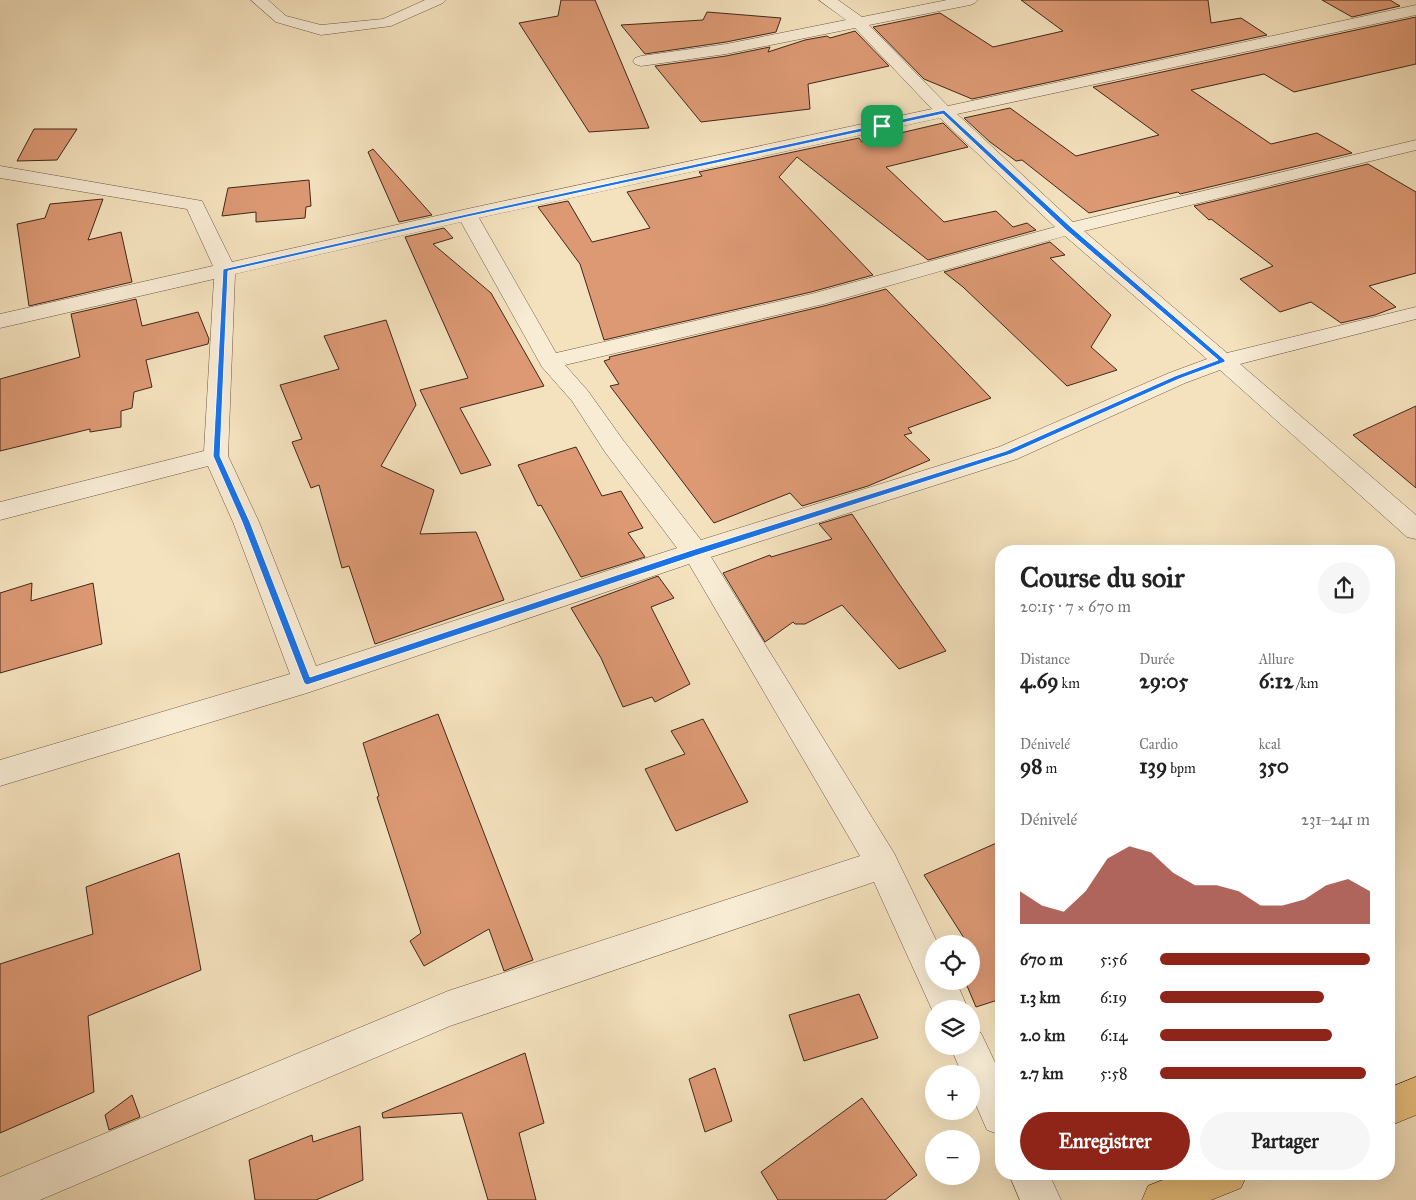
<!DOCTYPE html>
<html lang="fr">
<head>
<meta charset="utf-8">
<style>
	body { margin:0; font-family:"IM FELL Great Primer",serif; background:#f6f6f6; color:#222; height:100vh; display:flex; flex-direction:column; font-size:19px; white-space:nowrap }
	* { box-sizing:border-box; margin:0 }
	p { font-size:16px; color:#767676 }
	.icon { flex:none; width:28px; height:28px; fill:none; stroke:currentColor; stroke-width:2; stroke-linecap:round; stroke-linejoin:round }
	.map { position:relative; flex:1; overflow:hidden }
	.sheet { position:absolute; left:995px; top:545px; width:400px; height:635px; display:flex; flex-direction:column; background:#fff; border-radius:20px; box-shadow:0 5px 20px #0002 }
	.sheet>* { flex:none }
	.controls { position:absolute; left:925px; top:935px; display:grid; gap:10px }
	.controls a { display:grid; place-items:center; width:55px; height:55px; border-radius:50%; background:#fff; box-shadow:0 5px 20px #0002; font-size:25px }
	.pin { position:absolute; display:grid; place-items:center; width:42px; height:42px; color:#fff; margin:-21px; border-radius:10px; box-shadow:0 2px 8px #0006 }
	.round { display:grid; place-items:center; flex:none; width:52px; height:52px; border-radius:26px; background:#f6f6f6 }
	.head { display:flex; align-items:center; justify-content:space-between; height:85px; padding:0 25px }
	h1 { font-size:28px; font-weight:700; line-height:38px }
	.metrics { display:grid; grid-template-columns:repeat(3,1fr); gap:8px; height:85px; padding:5px 25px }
	.metrics div { display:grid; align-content:center }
	.metrics b { font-size:21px; font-weight:700 }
	.metrics small { font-size:14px; font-weight:400 }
	.metrics p { font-size:14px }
	.chart { height:140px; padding:10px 25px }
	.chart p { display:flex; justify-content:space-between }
	.chart svg { width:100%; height:90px; margin-top:5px; fill:#8f2418; opacity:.7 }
	.cta { display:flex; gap:10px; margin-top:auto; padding:10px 25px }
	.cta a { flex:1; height:58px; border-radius:30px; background:#8f2418; color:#fff; font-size:20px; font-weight:700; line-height:58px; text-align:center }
	.cta a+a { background:#f6f6f6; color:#222 }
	ul { padding:0 25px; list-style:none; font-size:16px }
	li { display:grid; grid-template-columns:80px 60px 1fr; align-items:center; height:38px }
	li i { height:12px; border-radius:6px; background:#8f2418 }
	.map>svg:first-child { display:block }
	.building { fill:#dc9974; stroke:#412719 }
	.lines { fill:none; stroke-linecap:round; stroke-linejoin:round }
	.street-casing { stroke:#6e5642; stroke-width:1 }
	.highway-casing { stroke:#412719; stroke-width:1 }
	.street { fill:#f8ecd5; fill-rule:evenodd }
	.highway { fill:#eac17f; fill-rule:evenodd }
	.route { fill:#1a73e8; stroke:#fff; fill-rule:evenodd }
</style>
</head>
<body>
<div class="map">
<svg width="1416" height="1200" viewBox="0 0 1416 1200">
	<rect width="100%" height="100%" fill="#f4e2be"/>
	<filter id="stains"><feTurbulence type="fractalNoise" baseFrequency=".004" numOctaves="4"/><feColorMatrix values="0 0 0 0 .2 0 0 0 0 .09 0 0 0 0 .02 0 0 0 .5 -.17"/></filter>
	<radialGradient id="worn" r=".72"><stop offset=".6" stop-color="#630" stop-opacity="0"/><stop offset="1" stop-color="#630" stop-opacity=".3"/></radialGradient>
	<path class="building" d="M 561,0 L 595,0 L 649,128 L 589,132 L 519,23 L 558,16 Z
		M 1021,0 L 1208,0 L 1211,23 L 1241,18 L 1267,35 L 972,99 L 924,79 L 873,27 L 940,13 L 993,47 L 1063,31 Z
		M 1322,0 L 1390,0 L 1400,6 L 1352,17 Z
		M 707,12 L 781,18 L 776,32 L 726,42 L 645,54 L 621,25 L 703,20 Z
		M 1416,17 L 1416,64 L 1294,92 L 1264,74 L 1191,90 L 1271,144 L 1317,133 L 1352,153 L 1180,194 L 1178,192 L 1089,213 L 1022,160 L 1016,161 L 990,142 L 964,118 L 1010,108 L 1076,156 L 1159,135 L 1093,87 Z
		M 855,31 L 889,66 L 808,84 L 810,109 L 701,122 L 655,66 L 726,56 L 770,47 L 768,52 L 805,40 L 827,36 L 830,38 Z
		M 943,123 L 968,147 L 886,167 L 944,222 L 996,211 L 1013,227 L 1027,223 L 1036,230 L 928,260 L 797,157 L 779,177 L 873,275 L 811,292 L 604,340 L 580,264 L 538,207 L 568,201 L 592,242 L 650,228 L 627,192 L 702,176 L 699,172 L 737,164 L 859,138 L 862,142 Z
		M 34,129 L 77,129 L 57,160 L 17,161 Z
		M 373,149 L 432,215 L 399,222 L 368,152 Z
		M 1368,164 L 1416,192 L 1416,273 L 1369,286 L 1396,307 L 1375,315 L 1341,323 L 1311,302 L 1280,312 L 1240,279 L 1273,266 L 1211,219 L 1209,220 L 1194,206 Z
		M 309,180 L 311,206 L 306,207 L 305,218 L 256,222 L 256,212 L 222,216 L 228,188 Z
		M 103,199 L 88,240 L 121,232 L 132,282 L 29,306 L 17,224 L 45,218 L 50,204 Z
		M 444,228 L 453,238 L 433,244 L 491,293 L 544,386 L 460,408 L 491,465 L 461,474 L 420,390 L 468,378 L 405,237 Z
		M 1050,242 L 1065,255 L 1050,258 L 1111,315 L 1091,347 L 1117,370 L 1067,386 L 963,287 L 944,272 Z
		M 886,289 L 991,398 L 908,428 L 912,433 L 904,435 L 930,460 L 868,486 L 802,506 L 790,493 L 714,523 L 610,386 L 619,384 L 604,361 L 610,359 L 609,357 L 824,306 Z
		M 136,299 L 142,326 L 198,312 L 209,339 L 208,344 L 146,360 L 152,387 L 134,392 L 132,408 L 121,411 L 121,427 L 90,432 L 90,429 L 0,451 L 0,379 L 80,357 L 71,314 Z
		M 386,320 L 416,405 L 381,466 L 434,490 L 420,534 L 476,532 L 504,600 L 375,644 L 349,566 L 342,568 L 319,485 L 311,488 L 292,442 L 302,439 L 280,385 L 339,369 L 324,336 Z
		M 1416,406 L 1416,488 L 1353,435 Z
		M 576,447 L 602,496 L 621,491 L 643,528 L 628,533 L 645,557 L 581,577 L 541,505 L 538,506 L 518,465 Z
		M 852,514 L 897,581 L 946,651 L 899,669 L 842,605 L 805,624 L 795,624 L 793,622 L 765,642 L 723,573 L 770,555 L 771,557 L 832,539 L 819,524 Z
		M 658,576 L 674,598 L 651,607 L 690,684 L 655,702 L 652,697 L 623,707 L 601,658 L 571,608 Z
		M 32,583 L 31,601 L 93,583 L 102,644 L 0,673 L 0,593 Z
		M 438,714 L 533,960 L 504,971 L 489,929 L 424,966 L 410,941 L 421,933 L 377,797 L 379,796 L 363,743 Z
		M 703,719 L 748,802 L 676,831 L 645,769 L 685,754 L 671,731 Z
		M 1001,841 L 1001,999 L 976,1007 L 965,981 L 971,981 L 971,944 L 948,944 L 964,938 L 924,875 Z
		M 179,853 L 201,970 L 88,1016 L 94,1092 L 0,1133 L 0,964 L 93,934 L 86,887 Z
		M 859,994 L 878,1038 L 804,1061 L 789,1015 Z
		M 525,1053 L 544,1123 L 519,1133 L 536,1200 L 488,1200 L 462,1113 L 383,1118 L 382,1113 Z
		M 715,1068 L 732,1121 L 705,1132 L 689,1079 Z
		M 132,1095 L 140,1117 L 109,1130 L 105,1115 Z
		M 862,1098 L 917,1175 L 885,1200 L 778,1200 L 761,1172 Z
		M 360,1126 L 363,1180 L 316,1200 L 255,1200 L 249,1160 L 312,1135 L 313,1142 Z"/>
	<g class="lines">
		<defs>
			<path id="street" d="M 251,0 L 268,0 L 286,16 L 321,25 L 383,19 L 425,0 L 446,0 L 443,3 L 391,26 L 321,35 L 276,22 Z
				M 819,0 L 838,0 L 862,17 L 947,0 L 978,0 L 975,3 L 970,5 L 869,25 L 948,106 L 1416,5 L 1416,15 L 957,114 L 1073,222 L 1416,140 L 1416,150 L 1084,231 L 1227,353 L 1416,307 L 1416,319 L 1240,364 L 1416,515 L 1416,539 L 1407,537 L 1220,370 L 1185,383 L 1017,459 L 711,557 L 894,853 L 938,944 L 934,944 L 934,981 L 956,981 L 968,1009 L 934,1009 L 934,1014 L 874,882 L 450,1026 L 40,1200 L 0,1200 L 0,1177 L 448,991 L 860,856 L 689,564 L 307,693 L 0,786 L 0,760 L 290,674 L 233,522 L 208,466 L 0,520 L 0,502 L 204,451 L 214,279 L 0,328 L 0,314 L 213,266 L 187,209 L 0,178 L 0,166 L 202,201 L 232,262 L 467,209 L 932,109 L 855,28 L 726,54 L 641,66 L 635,64 L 633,61 L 635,58 L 641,56 L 726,44 L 846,20 ZM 940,118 L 1055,227 L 811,294 L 556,353 L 479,218 ZM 461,222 L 542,367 L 572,401 L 605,452 L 677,548 L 316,666 L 259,522 L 228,456 L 235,274 ZM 1065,236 L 1207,359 L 1169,373 L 999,447 L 701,540 L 623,440 L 588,391 L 565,365 L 824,304 Z
				M 971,1029 L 981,1033 L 1001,1075 L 1001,1135 L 987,1130 L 971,1094 L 971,1074 L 962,1074 L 950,1046 L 971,1046 Z
				M 1009,1174 L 1049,1174 L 1061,1200 L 1020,1200 Z"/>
			<path id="highway" d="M 1416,1077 L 1416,1115 L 1389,1126 L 1389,1088 Z
				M 1178,1174 L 1247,1174 L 1241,1188 L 1211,1200 L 1142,1200 L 1148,1186 Z"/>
		</defs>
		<use href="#street" class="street-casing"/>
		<use href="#highway" class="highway-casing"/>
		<use href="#street" class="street"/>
		<use href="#highway" class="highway"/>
	</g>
	<path class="route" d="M 944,110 L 1071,227 L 1225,360 L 1225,362 L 1179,379 L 1011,454 L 698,555 L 307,685 L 304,683 L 242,522 L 213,456 L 223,269 L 467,214 ZM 943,114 L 1066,230 L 1218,360 L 1175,376 L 1006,451 L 692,550 L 310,677 L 250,522 L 220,456 L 228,271 L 467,217 Z"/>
	<rect width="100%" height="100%" filter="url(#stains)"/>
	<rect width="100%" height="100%" fill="url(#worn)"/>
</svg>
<div class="controls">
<a><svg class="icon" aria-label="locate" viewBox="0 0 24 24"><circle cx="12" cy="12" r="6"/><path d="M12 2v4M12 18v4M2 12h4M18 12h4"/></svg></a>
<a><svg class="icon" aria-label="layers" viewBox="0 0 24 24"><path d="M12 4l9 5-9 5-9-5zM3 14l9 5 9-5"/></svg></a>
<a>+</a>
<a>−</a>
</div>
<div class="pin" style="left:882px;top:126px;background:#1e9e55"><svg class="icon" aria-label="arrive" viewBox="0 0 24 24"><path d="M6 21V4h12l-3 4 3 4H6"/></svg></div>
<section class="sheet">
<div class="head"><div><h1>Course du soir</h1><p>20:15 · 7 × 670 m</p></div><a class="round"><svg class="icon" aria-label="share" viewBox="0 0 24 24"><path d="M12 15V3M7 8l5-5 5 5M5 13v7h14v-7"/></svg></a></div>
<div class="metrics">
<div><p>Distance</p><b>4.69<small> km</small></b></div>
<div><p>Durée</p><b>29:05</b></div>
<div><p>Allure</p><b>6:12<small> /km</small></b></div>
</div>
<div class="metrics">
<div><p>Dénivelé</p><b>98<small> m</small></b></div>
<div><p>Cardio</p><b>139<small> bpm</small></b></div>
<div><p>kcal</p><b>350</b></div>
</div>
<div class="chart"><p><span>Dénivelé</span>231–241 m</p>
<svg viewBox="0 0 160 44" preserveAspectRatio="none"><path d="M0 44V28L10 35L20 38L30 28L40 12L50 6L60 9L70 19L80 25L90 25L100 28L110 35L120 35L130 32L140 25L150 22L160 28V44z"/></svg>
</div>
<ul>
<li><b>670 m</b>5:56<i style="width:100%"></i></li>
<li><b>1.3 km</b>6:19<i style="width:78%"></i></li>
<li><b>2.0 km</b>6:14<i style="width:82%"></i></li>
<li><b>2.7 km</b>5:58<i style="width:98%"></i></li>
</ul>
<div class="cta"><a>Enregistrer</a><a>Partager</a></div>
</section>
</div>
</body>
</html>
